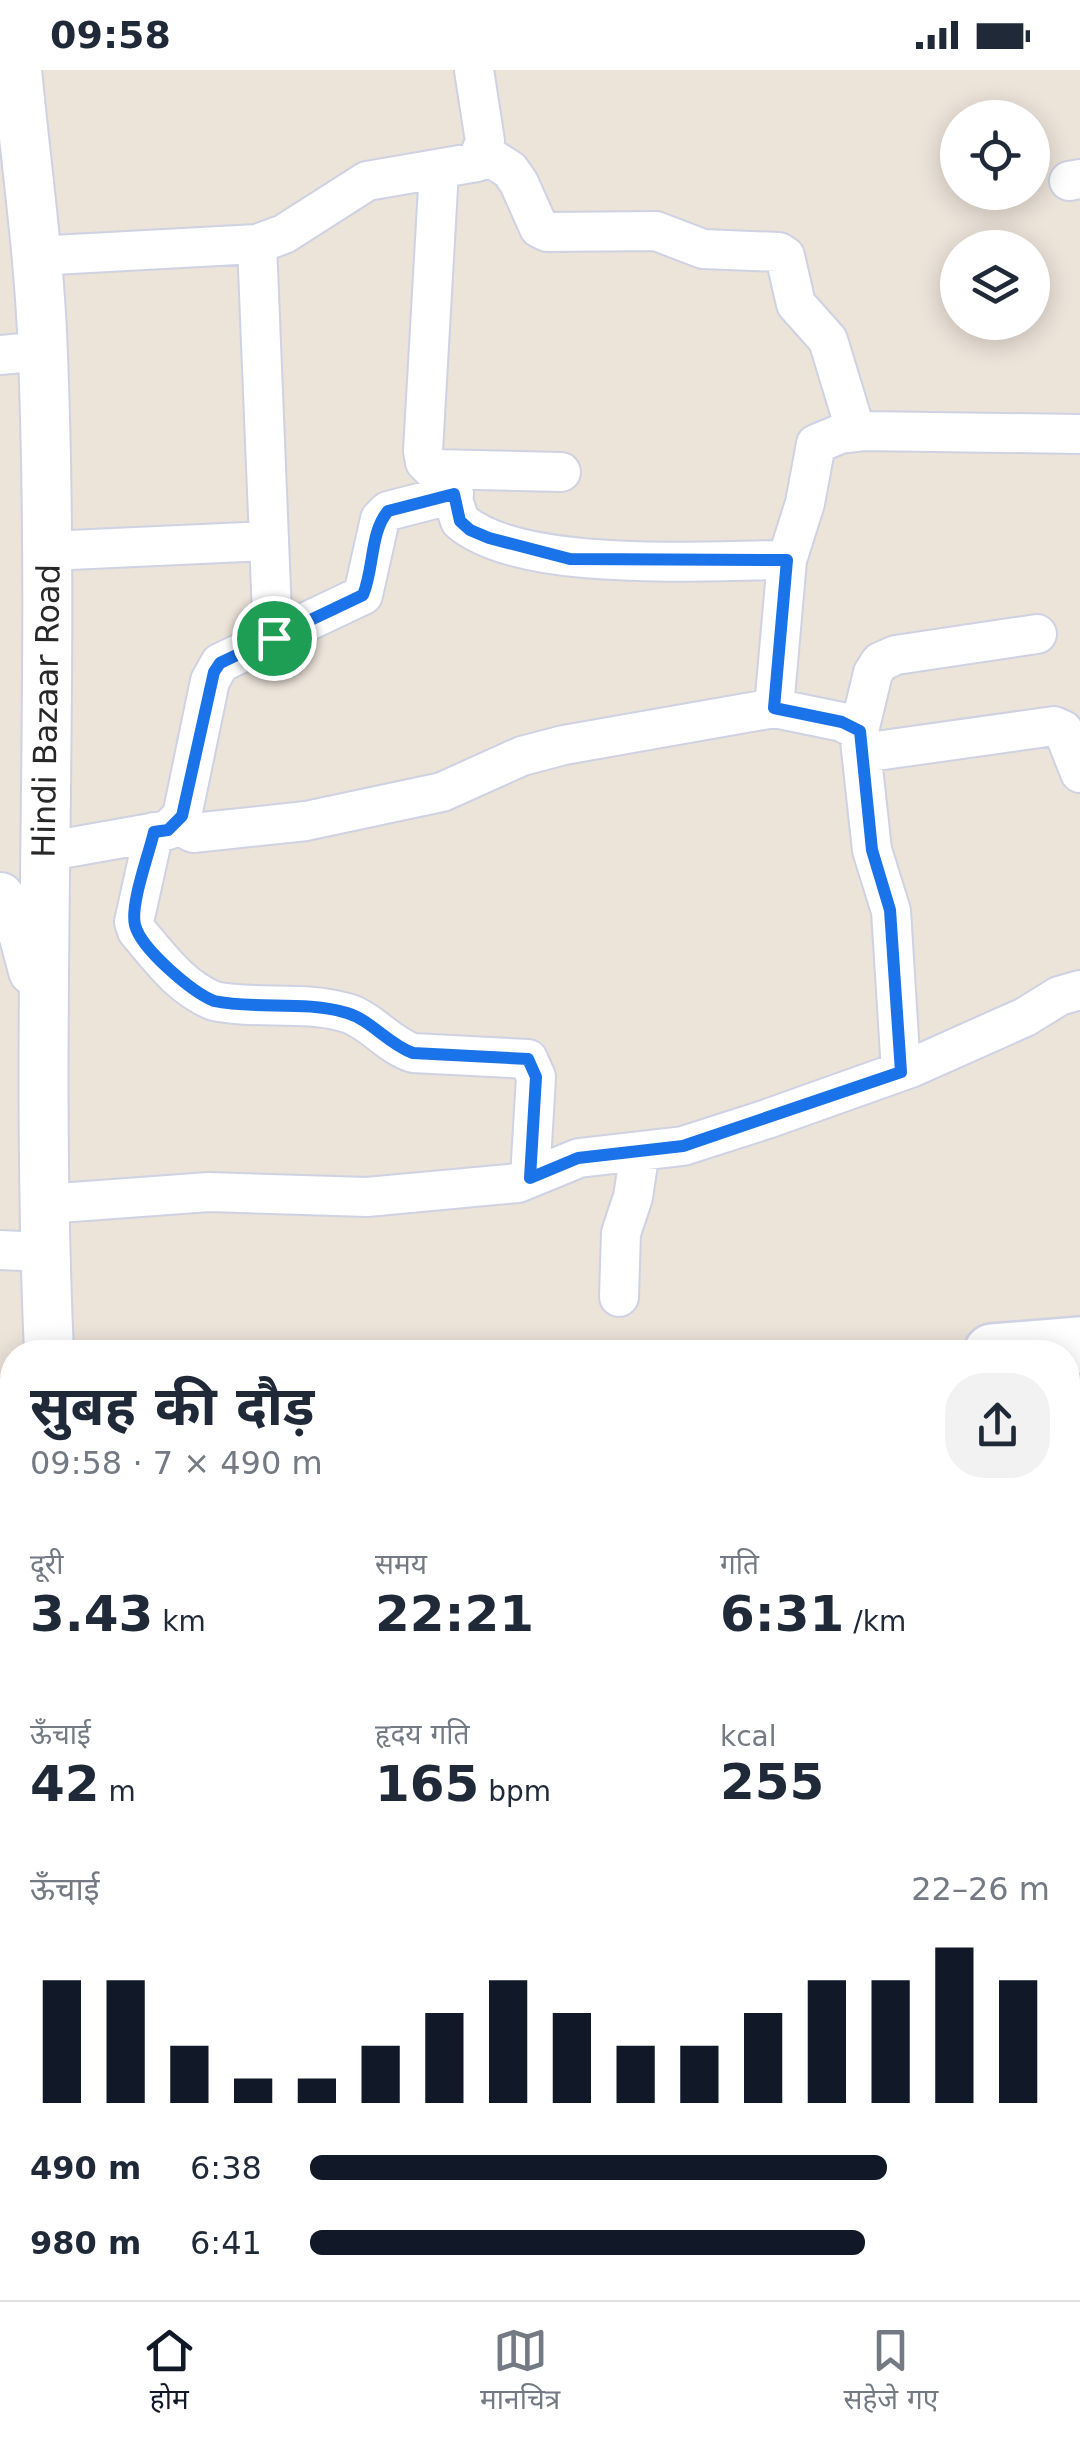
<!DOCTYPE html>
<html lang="hi">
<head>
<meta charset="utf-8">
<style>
	body { margin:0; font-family:"DejaVu Sans","Noto Sans Devanagari",sans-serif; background:#f2f2f3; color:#1f2937; height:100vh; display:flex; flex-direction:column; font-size:38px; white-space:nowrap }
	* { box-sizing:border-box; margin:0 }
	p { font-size:32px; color:#747a83 }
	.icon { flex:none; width:55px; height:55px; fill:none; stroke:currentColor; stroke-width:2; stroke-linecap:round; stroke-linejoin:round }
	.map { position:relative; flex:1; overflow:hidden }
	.sheet { position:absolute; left:0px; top:1270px; width:1080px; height:960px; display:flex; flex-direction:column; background:#fff; border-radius:40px 40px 0 0; box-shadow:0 5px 25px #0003 }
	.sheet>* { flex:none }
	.tools { position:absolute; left:940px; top:30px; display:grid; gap:20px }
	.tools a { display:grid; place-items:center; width:110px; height:110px; border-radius:50%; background:#fff; box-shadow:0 5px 25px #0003; font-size:50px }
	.pin { position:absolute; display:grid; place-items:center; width:85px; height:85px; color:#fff; margin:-42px; border:5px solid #fff; border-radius:50%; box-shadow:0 2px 10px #0007 }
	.round { display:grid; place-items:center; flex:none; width:105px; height:105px; border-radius:40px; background:#f2f2f3 }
	.summary { display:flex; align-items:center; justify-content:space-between; height:170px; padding:0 30px }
	h1 { font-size:55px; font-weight:700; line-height:75px }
	.stats { display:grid; grid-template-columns:repeat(3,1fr); gap:15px; height:170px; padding:10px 30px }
	.stats div { display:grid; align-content:center }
	.stats b { font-size:50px; font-weight:700 }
	.stats small { font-size:28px; font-weight:400 }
	.stats p { font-size:28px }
	.chart { height:280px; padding:20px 30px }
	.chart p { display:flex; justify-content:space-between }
	.chart svg { width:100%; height:180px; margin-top:10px; stroke:#111827; stroke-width:6 }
	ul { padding:0 30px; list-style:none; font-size:32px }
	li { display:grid; grid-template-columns:160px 120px 1fr; align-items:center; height:75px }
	li i { height:25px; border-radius:12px; background:#111827 }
	.status { display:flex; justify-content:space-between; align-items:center; height:70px; padding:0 50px; background:#fff; direction:ltr }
	.status svg { height:28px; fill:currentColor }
	.menu { display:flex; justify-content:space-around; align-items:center; height:140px; border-top:2px solid #e0e1e3; background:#fff; font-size:28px; color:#747a83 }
	.menu a { display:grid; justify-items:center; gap:5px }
	.menu .current { color:#111827 }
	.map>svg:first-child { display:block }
	.building { fill:#c3bdb6; stroke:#c7c0b2; stroke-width:2.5 }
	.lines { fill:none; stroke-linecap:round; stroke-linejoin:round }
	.minor-casing { stroke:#ced2e3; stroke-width:42 }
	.tertiary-casing { stroke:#ced2e3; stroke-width:52 }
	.secondary-casing { stroke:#ced2e3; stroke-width:60 }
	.minor { stroke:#fff; stroke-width:38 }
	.tertiary { stroke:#fff; stroke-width:48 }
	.secondary { stroke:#fff; stroke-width:55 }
	.route-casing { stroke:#fff; stroke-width:20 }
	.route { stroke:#1a73e8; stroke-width:12 }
	.labels { text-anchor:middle; stroke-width:9; stroke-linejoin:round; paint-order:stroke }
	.street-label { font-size:32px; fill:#282828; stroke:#fff }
</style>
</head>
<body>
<div class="status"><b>09:58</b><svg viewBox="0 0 49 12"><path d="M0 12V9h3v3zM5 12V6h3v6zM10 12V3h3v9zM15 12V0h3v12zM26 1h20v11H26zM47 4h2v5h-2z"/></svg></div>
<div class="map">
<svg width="1080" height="2230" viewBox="0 0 1080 2230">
	<rect width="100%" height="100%" fill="#ece3d9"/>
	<path class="building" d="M 0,1869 L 0,1875 L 12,1874 L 12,1919 L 0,1920 Z"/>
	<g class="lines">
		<defs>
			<path id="minor" d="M 482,82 L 510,100 L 519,113 L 539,158 L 547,162 L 656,161 L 703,179 L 779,182 L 785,186 L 796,234 L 828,270 L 856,362
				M 439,100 L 423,381 L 425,392 L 432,399 L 561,402
				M 1069,111 L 1080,109
				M 257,174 L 273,569
				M 35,186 L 257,174 L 284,164 L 367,111 L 477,92 L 485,71 L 474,0
				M 0,285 L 43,281
				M 451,400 L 454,433 L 460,451 C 522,504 706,490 787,490
				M 48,481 L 269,471
				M 859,661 L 873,603 L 880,592 L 896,585 L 1037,564
				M 862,683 L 1054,656 L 1063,660 L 1080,703
				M 177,754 L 193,763 L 306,751 L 442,722 L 522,686 L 564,675 L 774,638
				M 154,762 L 134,852 L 137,861 C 160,888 180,917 214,931 C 257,940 304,930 347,943 C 371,950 388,975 413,983 L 528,989 L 536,1007 L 530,1108
				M 44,782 L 168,760 L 182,746 L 210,611 L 220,593 L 363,525 L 380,449 L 388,441 L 454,424
				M 901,1001 L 891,841 L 872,780 L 859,661 L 842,652 L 774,638 L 787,490 L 805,433 L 816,374 L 840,364 L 866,361 L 1080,364
				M 45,1134 L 209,1122 L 367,1127 L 518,1113 L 579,1088 L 683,1076 L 767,1049 L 913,997 L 1025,947 L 1059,926 L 1080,920
				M 0,1180 L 44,1182
				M 619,1227 L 621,1163 L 633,1127 L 640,1081
				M 1068,1558 L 1080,1550
				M 1068,1711 L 1080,1715
				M 1068,1920 L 1080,1753
				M 0,2038 L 12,2038
				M 1068,2150 L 1080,2148
				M 449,2218 L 455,2230
				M 1029,2218 L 1031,2230"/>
			<path id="tertiary" d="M 17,0 C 26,95 40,190 43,286 C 56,618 34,950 49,1282
				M 0,827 L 23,863 L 33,901"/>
			<path id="secondary" d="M 992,1282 L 1080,1275
				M 0,1444 L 12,1429
				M 63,2218 L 65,2230"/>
		</defs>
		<use href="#minor" class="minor-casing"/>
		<use href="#tertiary" class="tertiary-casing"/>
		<use href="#secondary" class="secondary-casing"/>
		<use href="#minor" class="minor"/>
		<use href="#tertiary" class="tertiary"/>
		<use href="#secondary" class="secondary"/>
	</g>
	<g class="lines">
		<defs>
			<path id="route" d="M 454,424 L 460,451 L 470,460 L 489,468 L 570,489 L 787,490 L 774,638 L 842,652 L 860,661 L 872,780 L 890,840 L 901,1002 L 683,1076 L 578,1088 L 530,1108 L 536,1007 L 528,989 L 413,983 C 388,974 371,950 347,943 C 304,930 257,940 214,931 C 192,922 141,879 135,855 C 130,834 149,784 154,762 L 168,760 L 182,746 L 214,602 L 220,593 L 363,525 C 374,499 370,462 388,441 Z"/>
		</defs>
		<use href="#route" class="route-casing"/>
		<use href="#route" class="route"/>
	</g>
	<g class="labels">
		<g class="street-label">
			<text transform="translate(46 641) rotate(-89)" y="11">Hindi Bazaar Road</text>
		</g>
	</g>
</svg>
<div class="tools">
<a><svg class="icon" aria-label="locate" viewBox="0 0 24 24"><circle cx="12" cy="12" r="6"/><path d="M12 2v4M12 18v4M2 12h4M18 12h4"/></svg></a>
<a><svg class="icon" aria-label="layers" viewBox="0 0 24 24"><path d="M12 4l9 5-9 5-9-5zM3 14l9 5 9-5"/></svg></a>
</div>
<div class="pin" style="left:274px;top:568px;background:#1e9e55"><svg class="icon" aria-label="arrive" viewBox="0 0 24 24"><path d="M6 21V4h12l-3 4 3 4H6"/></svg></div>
<section class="sheet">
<div class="summary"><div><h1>सुबह की दौड़</h1><p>09:58 · 7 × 490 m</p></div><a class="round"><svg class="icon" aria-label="share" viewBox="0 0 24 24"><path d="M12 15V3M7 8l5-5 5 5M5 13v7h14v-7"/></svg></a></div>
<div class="stats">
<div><p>दूरी</p><b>3.43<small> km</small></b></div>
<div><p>समय</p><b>22:21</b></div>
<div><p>गति</p><b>6:31<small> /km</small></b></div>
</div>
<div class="stats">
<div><p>ऊँचाई</p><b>42<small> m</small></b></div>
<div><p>हृदय गति</p><b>165<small> bpm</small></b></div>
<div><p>kcal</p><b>255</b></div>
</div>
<div class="chart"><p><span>ऊँचाई</span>22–26 m</p>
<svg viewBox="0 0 160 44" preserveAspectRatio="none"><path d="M5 44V14M15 44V14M25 44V30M35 44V38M45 44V38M55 44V30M65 44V22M75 44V14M85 44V22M95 44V30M105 44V30M115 44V22M125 44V14M135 44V14M145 44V6M155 44V14"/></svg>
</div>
<ul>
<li><b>490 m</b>6:38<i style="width:78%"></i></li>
<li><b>980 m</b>6:41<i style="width:75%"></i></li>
</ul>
</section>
</div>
<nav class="menu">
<a class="current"><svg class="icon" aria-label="home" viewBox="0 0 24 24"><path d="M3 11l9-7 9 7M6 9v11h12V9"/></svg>होम</a>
<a><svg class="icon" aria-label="map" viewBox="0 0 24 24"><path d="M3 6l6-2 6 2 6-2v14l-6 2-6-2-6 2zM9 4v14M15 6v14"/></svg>मानचित्र</a>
<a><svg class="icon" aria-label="saved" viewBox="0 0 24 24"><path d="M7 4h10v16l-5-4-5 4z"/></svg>सहेजे गए</a>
</nav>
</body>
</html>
